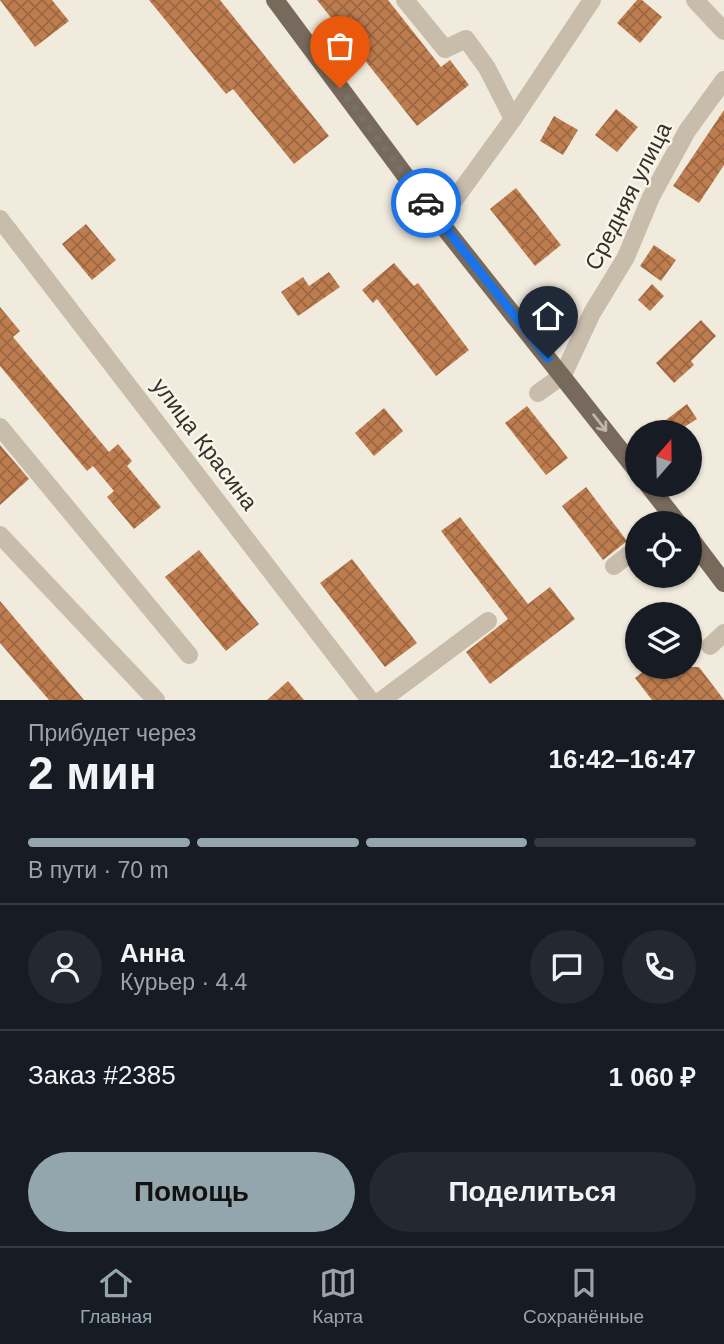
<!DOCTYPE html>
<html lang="ru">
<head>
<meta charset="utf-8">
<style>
  :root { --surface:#171b24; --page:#242831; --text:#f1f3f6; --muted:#9ea1a6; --line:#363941; --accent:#93a6ae }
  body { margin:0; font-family:Helvetica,sans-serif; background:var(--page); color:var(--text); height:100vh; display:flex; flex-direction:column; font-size:26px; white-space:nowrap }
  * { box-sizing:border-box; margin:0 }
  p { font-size:23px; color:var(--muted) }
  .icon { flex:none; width:38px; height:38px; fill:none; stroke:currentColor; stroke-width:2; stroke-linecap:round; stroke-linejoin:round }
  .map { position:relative; height:700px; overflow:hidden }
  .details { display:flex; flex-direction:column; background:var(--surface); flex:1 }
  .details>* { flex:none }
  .needle { width:46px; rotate:20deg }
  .buttons { position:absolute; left:625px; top:420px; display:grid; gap:14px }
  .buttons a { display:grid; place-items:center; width:77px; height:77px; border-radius:50%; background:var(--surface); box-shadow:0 2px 5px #0004; font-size:35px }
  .pin { position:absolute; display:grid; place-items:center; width:60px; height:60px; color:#fff; margin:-72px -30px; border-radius:50% 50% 50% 0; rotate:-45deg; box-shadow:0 0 7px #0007 }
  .pin .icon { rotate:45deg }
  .courier { position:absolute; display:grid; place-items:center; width:70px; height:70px; margin:-35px; border:5px solid #1a73e8; border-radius:50%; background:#fff; color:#222; box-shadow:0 2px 9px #0007 }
  .headline em { font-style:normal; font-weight:600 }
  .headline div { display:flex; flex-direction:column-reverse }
  .headline { display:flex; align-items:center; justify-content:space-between; height:119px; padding:0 28px }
  h1 { font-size:46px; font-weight:600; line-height:52px }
  .bar { display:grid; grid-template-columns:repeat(4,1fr); gap:10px 7px; align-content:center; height:84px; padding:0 28px }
  .bar i { height:9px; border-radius:5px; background:var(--line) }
  .bar .selected { background:var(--accent) }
  .bar p { grid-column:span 4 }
  .line { display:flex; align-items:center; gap:18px; padding:0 28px; border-top:2px solid var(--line) }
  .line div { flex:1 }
  .round { display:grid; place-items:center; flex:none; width:74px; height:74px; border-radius:37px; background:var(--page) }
  .action { display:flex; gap:14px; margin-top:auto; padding:14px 28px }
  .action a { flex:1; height:80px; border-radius:42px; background:var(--accent); color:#111; font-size:28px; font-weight:600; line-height:80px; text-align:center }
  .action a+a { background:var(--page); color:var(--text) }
  .dock { display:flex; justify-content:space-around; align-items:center; height:98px; border-top:2px solid var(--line); background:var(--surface); font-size:19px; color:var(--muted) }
  .dock a { display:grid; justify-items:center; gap:4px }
  .dock .selected { color:var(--accent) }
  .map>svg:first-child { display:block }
  .building { fill:url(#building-cross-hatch) }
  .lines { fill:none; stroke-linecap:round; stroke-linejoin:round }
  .minor { stroke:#c8bdab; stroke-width:18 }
  .major { stroke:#776a5c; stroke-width:18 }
  .oneway { stroke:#beb6aa }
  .done { stroke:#777168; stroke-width:7; stroke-dasharray:0 12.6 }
  .route { stroke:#1a73e8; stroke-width:9 }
  .labels { text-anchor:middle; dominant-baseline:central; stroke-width:5; stroke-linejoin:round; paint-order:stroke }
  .street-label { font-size:23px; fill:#363029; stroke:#f9f5ea }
</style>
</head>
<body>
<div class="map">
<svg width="724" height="700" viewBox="0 0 724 700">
  <defs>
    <pattern id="building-cross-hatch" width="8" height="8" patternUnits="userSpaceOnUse" patternTransform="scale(1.75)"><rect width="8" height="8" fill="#be7d4f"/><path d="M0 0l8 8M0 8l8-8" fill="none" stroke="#9b6742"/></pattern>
  </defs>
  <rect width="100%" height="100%" fill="#f1ebde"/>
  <g class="building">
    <path d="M0,0H52L69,21L35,47Z"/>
    <path d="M149,0H220L329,136L294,164L233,89L226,94Z"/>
    <path d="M317,0H388L441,67L450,60L469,85L417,126Z"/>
    <path d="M637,0H642L662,17L640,43L617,23Z"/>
    <path d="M616,109L638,127L617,152L595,135Z"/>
    <path d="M724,110V165L699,203L673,186Z"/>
    <path d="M554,116L578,130L563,155L540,141Z"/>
    <path d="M516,188L561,245L535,266L490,209Z"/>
    <path d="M86,224L116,260L92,280L62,244Z"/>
    <path d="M654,245L676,260L661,281L640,266Z"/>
    <path d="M394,263L414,286L418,283L469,350L436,376L377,299L373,303L362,290Z"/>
    <path d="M329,272L340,287L298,316L281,292L303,277L309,286Z"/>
    <path d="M652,284L664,296L650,311L638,300Z"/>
    <path d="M0,307L20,331L13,337L109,452L118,444L132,461L127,466L161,507L134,529L107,497L114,491L93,466L87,471L0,366Z"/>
    <path d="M701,320L716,336L691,361L694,365L674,383L656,363Z"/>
    <path d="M687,404L697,419L676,432H650Z"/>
    <path d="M527,406L568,458L546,475L505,423Z"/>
    <path d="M384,408L403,431L374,456L355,433Z"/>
    <path d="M0,445L29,479L0,505Z"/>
    <path d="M586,487L627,541L603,560L562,506Z"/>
    <path d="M460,517L528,604L550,587L575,619L490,684L466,652L508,619L441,531Z"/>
    <path d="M199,550L259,624L226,651L165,577Z"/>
    <path d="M352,559L417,643L385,667L320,583Z"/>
    <path d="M0,601L84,700H49L0,643Z"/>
    <path d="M649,667H699L724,700H652L635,678Z"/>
    <path d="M288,681L304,700H267Z"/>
  </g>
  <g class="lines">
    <g class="minor">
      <path d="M405,0L445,49L466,39L487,68L513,119"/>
      <path d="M695,0L724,31"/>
      <path d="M0,219L370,700"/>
      <path d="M439,221L513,119L592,0"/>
      <path d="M538,393L563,375L592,313L626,257L651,197L687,131L724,80"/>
      <path d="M0,427L189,655"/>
      <path d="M0,535L156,700"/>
      <path d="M614,566L637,548"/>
      <path d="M710,646L724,633"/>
      <path d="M382,700L488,621"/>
    </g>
    <g class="major">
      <path d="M275,0L439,221L637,471"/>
      <path d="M648,485L678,523"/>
      <path d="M690,538L724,583"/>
    </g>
  </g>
  <defs><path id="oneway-shaft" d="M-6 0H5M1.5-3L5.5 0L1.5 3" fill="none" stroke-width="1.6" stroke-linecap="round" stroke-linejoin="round" transform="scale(1.75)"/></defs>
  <use class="oneway" href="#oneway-shaft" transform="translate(600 423) rotate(52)"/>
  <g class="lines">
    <path class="done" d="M340,88L426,203"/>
    <path class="route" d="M426,203L548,358"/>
  </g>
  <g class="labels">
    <g class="street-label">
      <text transform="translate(628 196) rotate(-63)">Средняя улица</text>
      <text transform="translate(205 444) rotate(53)">улица Красина</text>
    </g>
  </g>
</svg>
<div class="buttons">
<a><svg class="needle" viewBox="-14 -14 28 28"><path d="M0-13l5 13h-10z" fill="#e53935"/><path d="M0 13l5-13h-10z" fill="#9ea1a6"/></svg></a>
<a><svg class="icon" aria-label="locate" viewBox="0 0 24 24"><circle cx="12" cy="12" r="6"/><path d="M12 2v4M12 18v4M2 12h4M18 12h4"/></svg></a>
<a><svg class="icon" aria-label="layers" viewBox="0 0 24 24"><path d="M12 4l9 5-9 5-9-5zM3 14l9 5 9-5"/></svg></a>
</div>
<div class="pin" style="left:340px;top:88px;background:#ea580c"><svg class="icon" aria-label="bag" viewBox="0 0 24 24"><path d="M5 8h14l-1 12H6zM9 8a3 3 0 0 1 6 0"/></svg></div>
<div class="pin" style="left:548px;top:358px;background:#1f2937"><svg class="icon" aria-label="home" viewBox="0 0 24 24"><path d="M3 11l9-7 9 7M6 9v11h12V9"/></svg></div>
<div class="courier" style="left:426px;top:203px"><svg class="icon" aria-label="car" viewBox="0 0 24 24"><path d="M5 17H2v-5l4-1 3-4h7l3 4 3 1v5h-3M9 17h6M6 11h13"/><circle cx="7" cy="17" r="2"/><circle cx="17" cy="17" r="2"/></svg></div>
</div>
<section class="details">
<div class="headline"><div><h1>2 мин</h1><p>Прибудет через</p></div><em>16:42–16:47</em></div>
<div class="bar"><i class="selected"></i><i class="selected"></i><i class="selected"></i><i></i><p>В пути · 70 m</p></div>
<div class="line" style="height:126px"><a class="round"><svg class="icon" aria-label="person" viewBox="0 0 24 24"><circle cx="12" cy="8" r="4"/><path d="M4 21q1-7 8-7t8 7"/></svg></a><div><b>Анна</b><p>Курьер · 4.4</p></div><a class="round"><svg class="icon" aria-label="chat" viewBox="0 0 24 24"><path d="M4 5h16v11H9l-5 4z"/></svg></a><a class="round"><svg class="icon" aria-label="phone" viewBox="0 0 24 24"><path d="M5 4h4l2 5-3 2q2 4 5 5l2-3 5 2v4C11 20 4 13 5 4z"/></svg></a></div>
<div class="line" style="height:91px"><div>Заказ #2385</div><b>1 060 ₽</b></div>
<div class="action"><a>Помощь</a><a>Поделиться</a></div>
</section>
<nav class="dock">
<a class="selected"><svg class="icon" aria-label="home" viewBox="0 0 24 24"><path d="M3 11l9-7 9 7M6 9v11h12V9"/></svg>Главная</a>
<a><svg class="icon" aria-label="map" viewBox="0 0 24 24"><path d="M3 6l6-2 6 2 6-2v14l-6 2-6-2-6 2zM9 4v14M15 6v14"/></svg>Карта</a>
<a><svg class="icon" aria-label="saved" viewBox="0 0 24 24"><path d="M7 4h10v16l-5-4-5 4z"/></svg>Сохранённые</a>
</nav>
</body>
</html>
